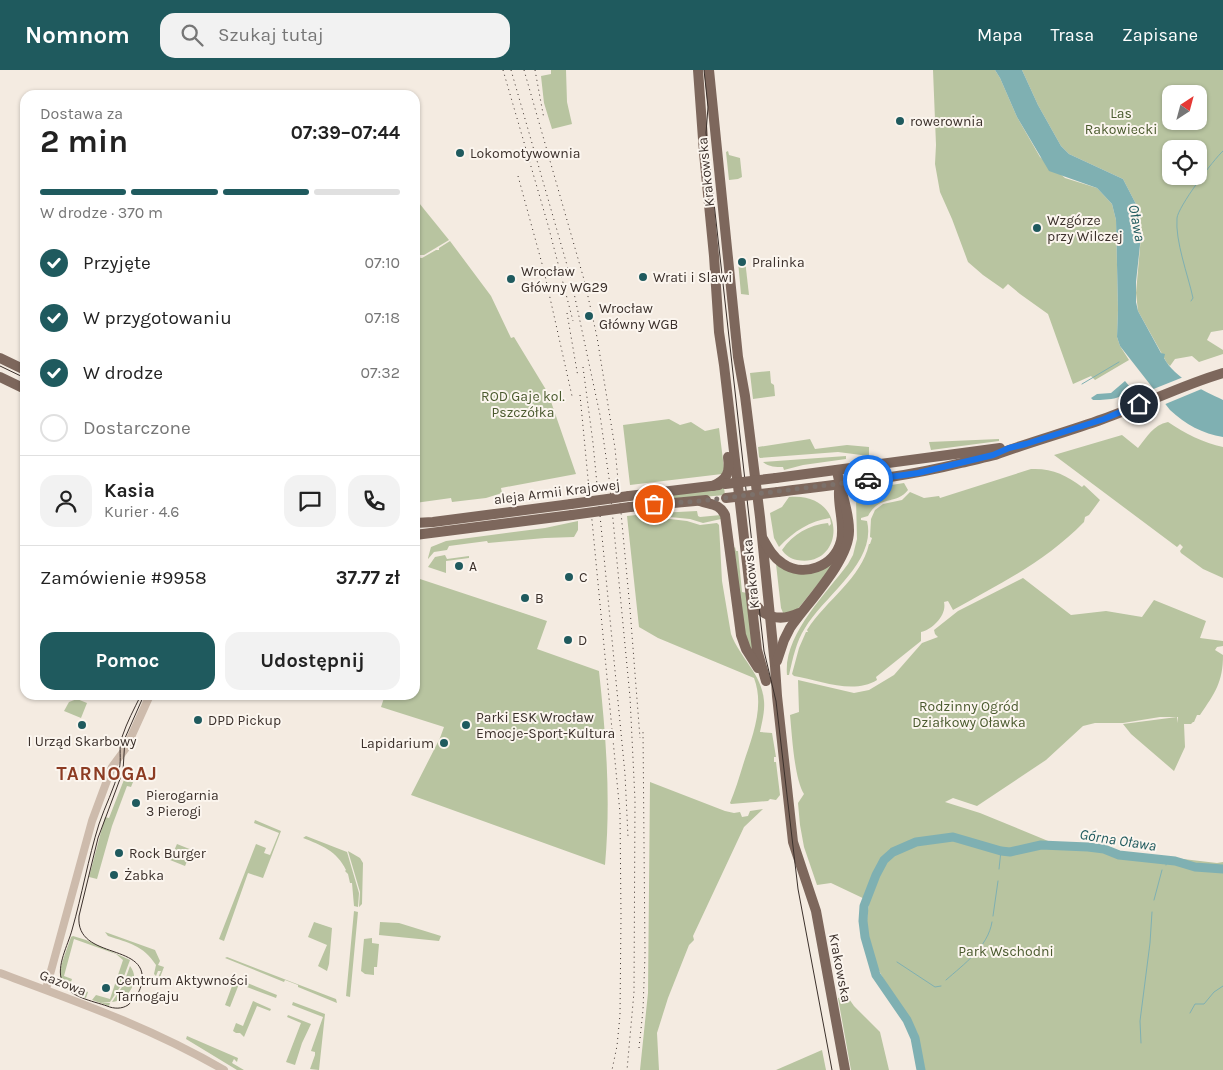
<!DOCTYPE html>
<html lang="pl">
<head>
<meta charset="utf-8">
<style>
  :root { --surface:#fff; --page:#f2f2f2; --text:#222; --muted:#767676; --line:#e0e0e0; --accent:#1f5a5e }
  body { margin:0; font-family:Karla,sans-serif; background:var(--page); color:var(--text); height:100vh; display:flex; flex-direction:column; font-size:19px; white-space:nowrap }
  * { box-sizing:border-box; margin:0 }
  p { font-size:16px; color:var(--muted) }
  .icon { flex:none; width:28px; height:28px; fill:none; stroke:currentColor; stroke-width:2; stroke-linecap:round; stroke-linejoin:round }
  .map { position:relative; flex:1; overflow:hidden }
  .panel { position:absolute; left:20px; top:20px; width:400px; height:610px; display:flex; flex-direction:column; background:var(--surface); border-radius:15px; box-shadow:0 1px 4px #0004 }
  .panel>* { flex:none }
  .needle { width:32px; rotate:36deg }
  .fabs { position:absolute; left:1162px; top:15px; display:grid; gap:10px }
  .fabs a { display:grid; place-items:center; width:45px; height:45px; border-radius:10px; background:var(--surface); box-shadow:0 1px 4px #0004; font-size:25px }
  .pin { position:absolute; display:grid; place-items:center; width:42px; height:42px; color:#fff; margin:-21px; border:2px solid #fff; border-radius:50%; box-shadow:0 1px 5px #0007 }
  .courier { position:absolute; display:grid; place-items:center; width:50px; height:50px; margin:-25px; border:4px solid #1a73e8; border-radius:50%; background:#fff; color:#222; box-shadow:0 1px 6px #0007 }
  .headline em { font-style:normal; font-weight:700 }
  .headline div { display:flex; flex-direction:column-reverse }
  .headline { display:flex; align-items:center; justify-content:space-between; height:85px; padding:0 20px }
  h1 { font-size:32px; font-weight:700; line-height:38px }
  .bar { display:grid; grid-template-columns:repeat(4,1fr); gap:8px 5px; align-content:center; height:60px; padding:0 20px }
  .bar i { height:6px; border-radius:4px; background:var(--line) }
  .bar .selected { background:var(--accent) }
  .bar p { grid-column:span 4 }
  .line { display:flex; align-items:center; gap:12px; padding:0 20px; border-top:1px solid var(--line) }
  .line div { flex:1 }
  .round { display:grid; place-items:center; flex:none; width:52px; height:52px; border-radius:15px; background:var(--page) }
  ol { padding:0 20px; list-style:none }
  li { display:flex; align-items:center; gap:15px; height:55px }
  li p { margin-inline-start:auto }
  li .icon { padding:5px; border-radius:50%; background:var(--accent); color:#fff; stroke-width:4 }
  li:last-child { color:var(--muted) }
  li i { width:28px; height:28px; border:2px solid var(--line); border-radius:50% }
  .action { display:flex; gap:10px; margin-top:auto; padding:10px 20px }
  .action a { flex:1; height:58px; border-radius:15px; background:var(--accent); color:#fff; font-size:20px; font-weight:700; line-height:58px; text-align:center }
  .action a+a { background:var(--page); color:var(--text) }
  header { display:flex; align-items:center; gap:30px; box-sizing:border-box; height:70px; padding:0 25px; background:var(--accent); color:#fff }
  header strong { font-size:24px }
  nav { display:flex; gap:28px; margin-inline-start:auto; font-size:18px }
  .search { width:350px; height:45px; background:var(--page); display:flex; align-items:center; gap:12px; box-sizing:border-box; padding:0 18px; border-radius:15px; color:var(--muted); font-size:19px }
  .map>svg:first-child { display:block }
  .green { fill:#b8c4a0; fill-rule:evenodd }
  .water { fill:#7fb0b2 }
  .pier { fill:#f4ebe1 }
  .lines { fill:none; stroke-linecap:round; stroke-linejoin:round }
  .stream { stroke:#7fb0b2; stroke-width:1 }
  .river { stroke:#7fb0b2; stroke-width:9 }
  .minor { stroke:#cdbbac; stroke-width:8 }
  .major { stroke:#7d675c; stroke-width:10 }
  .tram { stroke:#3b302b; stroke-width:1 }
  .rail { stroke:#3b302b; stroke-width:1; stroke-dasharray:1 4; stroke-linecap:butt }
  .major-bridge { stroke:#7d675c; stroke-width:10 }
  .done { stroke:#7c716b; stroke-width:5; stroke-dasharray:0 9 }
  .route { stroke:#1a73e8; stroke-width:6 }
  .poi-dot { fill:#1f5a5e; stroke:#fbf5ee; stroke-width:2 }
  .labels { text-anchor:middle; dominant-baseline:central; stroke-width:4; stroke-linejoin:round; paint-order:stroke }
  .park-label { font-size:14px; fill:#4a5a2e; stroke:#fbf5ee }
  .poi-label { font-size:14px; fill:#3b302b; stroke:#fbf5ee; text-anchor:start }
  .street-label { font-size:14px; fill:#3b302b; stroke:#fbf5ee }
  .water-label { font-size:15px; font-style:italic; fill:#1f5a5e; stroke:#fbf5ee }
  .district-label { font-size:19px; font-weight:bold; letter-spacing:1px; fill:#8c3b22; stroke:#fbf5ee }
</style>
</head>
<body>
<header>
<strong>Nomnom</strong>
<div class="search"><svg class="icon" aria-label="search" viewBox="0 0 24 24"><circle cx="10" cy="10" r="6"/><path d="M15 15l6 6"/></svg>Szukaj tutaj</div>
<nav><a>Mapa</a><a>Trasa</a><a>Zapisane</a></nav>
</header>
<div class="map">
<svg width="1223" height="1000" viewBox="0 0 1223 1000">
  <rect width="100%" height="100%" fill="#f4ebe1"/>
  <g class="green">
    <path d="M551,0H566L567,32L572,54L552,59L544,33L541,6L551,4Z"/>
    <path d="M933,0H995L1000,8L1017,47L1040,87L1065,108L1097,118L1112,134L1116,150L1118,240L1117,267L1120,276L1129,290L1095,310L1091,306L1073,314L1048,244L1020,224L1008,214L1003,219L983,205L968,192L952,149L940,122L935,94L936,75Z"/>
    <path d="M1022,0H1223V260L1211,262L1207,270L1223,280V284L1199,292L1192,286L1175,289L1170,296L1167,293L1138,241L1136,223L1141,166L1138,138L1123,109L1069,84L1061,76L1038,35ZM1171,24H1199V51H1171ZM1171,79H1199V106H1171Z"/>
    <path d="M728,81L729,85L740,88L742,107L738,109L729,110L726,82Z"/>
    <path d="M415,128L449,170L424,185H420L415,176Z"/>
    <path d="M450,171L491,226L511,268L514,267L548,323L576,404L501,418L502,423L486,428L452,432L451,428L415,433V187L422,188L436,180H439V178Z"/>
    <path d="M745,190L749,225L741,224L738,191Z"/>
    <path d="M770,301L771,313L774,315L775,326L753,329L750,303Z"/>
    <path d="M669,349L680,355L691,352L705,361L719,358L724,398L722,404L630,415L623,355Z"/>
    <path d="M1168,352C1184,363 1204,373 1223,377V508L1203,499L1181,483L1180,481L1183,477L1180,474L1177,477L1054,385L1122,365L1138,378C1147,367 1153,355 1168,352Z"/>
    <path d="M810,369L815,379L847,375L869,377V386L838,382L760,388L759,387L758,377Z"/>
    <path d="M999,369V371L931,380L929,372Z"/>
    <path d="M846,386V389L803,395L784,400L783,397C776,397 769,397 763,392Z"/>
    <path d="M1031,399C1052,398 1066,405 1082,417L1084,415L1100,430L1089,445L1085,447L1084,452C1045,492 1001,513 953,540L948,531L944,532C947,545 933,559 921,562V571L876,607L877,610C853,625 819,610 794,606L792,604L799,578L806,562H808L807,560C827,529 861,509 869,474H870L872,468L870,467L871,449L875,440L883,434L902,430L910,422L924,428L939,426L940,428Z"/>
    <path d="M904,413L908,420C895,436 880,424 868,446L861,448V450L867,451C877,492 824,526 805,558C796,572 793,588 789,605H787C783,565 826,524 848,494L853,485L857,469L856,429L861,424L872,422L875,432L883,426L885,416Z"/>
    <path d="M724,418L725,425L634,433V429Z"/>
    <path d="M789,427C849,421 845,499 797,490C791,489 785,485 782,480C793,464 809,455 828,453L829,456L831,454L830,448C810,451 794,461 779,477L774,468L770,443L782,437Z"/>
    <path d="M697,441L698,446L700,447L721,445V449L703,453L690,449L639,444Z"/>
    <path d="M636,445L687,451L700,455L717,453L719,455L722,511L731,564C740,588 762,604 764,631C765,641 762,652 760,662L772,663L776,687H774V692H776L780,725L776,730L770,729L768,731L731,734L730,733C735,721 739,708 743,695C752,667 765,637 754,608L658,568L639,557L627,446Z"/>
    <path d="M578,451V460L574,467L545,468L488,473L487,471L449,476L447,480L434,482L428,489V488L431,477L446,471L545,458Z"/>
    <path d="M735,477L736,481H738L742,522L747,523L755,588L745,569L734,478Z"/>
    <path d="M445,485L447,489L469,486V488L446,491V503L428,497L435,487Z"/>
    <path d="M838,489L797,540L784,545L781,538L776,494L791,501Z"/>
    <path d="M1023,508L1071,545L1106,541L1142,547L1154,530L1206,551L1200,568L1223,571V576L1217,577L1215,580L1223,585C1223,612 1215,623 1200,645H1197L1194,652H1193L1191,654H1184L1185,677L1174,701L1131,664L1123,654L1177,647L1178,653V647H1160L1123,653H1095L1083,656L1046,690L977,736L953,728L945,732L980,743L1053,773H1089L1124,782L1217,793L1223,792V1000H925L917,962L895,930L877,897L866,859L869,831L831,813L817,815L804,777L800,755L798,733L804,724C794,708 792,664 790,645L799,642L798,610L854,623L869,620L894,605L922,573L938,567L935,564L934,560L958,541Z"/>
    <path d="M420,509L547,551L537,579L599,601C606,667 611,728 605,795L411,725L440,668L444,657L381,637L385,625H415V534L420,518L418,514Z"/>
    <path d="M77,629L87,633L81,648L64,641L69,632Z"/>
    <path d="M130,701L133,702L135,707L131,717L127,716L112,756L97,809L89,807L105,747L109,748L127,702Z"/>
    <path d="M650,712L725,741L734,743L740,742L742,747L748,746L750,741L763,739L744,757L693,866L694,870L689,875L668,928L657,963L659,1000H640L648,923Z"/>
    <path d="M255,750L281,761L263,808L248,803L224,871L219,869L256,774L266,778L264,783L270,785L279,763L254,753Z"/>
    <path d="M306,766L347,782L359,823L358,837L354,836L352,813H350L348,804L345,801L346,800C337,781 321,775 303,768Z"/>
    <path d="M177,774L192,780L185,796L170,790Z"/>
    <path d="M348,781L360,788L363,793L362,834L359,837L360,822Z"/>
    <path d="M354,841L358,842L350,927L346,926Z"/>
    <path d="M314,852L332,858L329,894L327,901L318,896L327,875L308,867Z"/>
    <path d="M380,852L399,853L441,866L439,871L379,865Z"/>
    <path d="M105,862L155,880L160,891L158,895L164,897L159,910H157L161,901H158L156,906L154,904L156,895C143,875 129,873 108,866Z"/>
    <path d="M73,866L86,870L130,890L120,917L110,932L100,933H110L109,936L92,930L96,925L110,929L123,890L116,884L74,869L64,906L72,909L70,915L88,922L86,928C48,914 61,898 71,867Z"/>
    <path d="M372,868V873L379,874L377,897H374V905L365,904L361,901L364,869Z"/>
    <path d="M227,887L336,929L337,933L298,917V915L285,910L284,912L225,888Z"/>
    <path d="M130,896C141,910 129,930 112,932L122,917L125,916L127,911L126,907Z"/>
    <path d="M235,908L277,925L276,928L239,914L230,937L225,935Z"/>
    <path d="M847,926L854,936L880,962L889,1000H851L838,928Z"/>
    <path d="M253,931L271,939L270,941L257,936L244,967L240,963H236L233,961L236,953L243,956Z"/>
    <path d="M293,932L325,944L319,1000L310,999L315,985V982L311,981L323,947L292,935Z"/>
    <path d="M288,945L311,954L302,973L295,995L286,992L301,953L287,947Z"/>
    <path d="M187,966L238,988L237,992L234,989L232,993L244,1000H237L186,969Z"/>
    <path d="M822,980L826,1000H776Z"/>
  </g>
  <g class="water">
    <path d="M995,0H1022L1038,35L1061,76L1069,84L1123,109L1138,138L1141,166L1136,212V232L1138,241L1161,283L1165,284L1164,288C1175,309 1203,320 1223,330V367C1203,364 1185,354 1170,340L1120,276L1117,267L1118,240L1116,150L1112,134L1097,118L1049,101L1017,47L1000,8Z"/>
    <path d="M1125,311L1130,317C1126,330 1104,330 1093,330L1091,328L1097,324L1111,323Z"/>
  </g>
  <path class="pier" d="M1186,306L1204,318L1163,335L1151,320Z"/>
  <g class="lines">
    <g class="stream">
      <path d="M1191,231L1193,228C1188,205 1175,171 1177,148C1178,137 1213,90 1223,81"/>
      <path d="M1082,314L1119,292"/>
      <path d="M1166,795L1167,790"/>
      <path d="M999,799L1001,781"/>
      <path d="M1154,830L1162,800"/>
      <path d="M993,846L998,811"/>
      <path d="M897,892L935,917L941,916"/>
      <path d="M946,910C964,894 988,877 992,852"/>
      <path d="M1190,943L1195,934H1204L1214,922L1223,916"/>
      <path d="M1141,973L1140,951L1150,873L1152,842"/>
    </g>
    <path class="river" d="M921,1000L915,968L907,950L876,905L865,867L863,851L864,836L876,805L884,790L893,782L916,772L953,767L1001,781L1010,782L1041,775L1088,777L1104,779L1119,785L1175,791L1195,797L1223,799"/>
    <g class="minor">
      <path d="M0,903C78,932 152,958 224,1000"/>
      <path d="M46,919L92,751L112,697L126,678L150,625"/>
    </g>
    <g class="major">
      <path d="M698,0L704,83L714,186L719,262L724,295L757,580L766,611"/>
      <path d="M709,0L738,287L745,326L760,447L775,596L777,626L793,772L816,841L845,1000"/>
      <path d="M0,288L25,300"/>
      <path d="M0,307L25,319"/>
      <path d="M776,408L1000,378"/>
      <path d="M713,416C728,409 730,402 728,387"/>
      <path d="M778,422C840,414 901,408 961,393C972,390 984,388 995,385C1030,372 1067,362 1103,349C1143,335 1182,315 1223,303"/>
      <path d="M629,426L719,415"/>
      <path d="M700,431C711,435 719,433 725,445L741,565L746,579L758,598"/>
      <path d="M630,437L706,430"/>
      <path d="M415,453L433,452L571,434"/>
      <path d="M415,465L572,445"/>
      <path d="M763,469C768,478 773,487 782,493C803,508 834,497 841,471C845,455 838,438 839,421"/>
      <path d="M752,529C762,548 780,552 799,543"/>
      <path d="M777,591L784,570L790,558C807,533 850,490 849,460C849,439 840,421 837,400"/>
    </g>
    <g class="tram">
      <path d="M704,0L708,37L706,63L709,88L764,581L776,631L798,819L832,1000"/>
      <path d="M0,296L25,308"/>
      <path d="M141,625C134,639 127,652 122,667C118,678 122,689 119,700C114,719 105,736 99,754C88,789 82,825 72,860C68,875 56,896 62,911C68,927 93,931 107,936C114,939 122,939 128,935C134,930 139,923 141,916C153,871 75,892 79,846L98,768L123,701L125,668L144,625"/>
    </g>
    <g class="rail">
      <path d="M503,0L548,155L573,251"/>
      <path d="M511,0L571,209L600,345L609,408L630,627L635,730L634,922L627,1000"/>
      <path d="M524,0L585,213L597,267L615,378L630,539L640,668"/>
      <path d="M535,0L544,49"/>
      <path d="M518,106L544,201L572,326"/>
      <path d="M567,243L578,307"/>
      <path d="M583,297L593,373L625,704L628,767"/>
      <path d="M580,325L620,743L621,846L620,945L617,976L612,1000"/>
      <path d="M639,978L643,940L645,885L643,661"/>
    </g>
    <g class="major-bridge">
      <path d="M725,414L776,408"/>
      <path d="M726,428L778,422"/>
      <path d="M571,434L629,426"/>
      <path d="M572,445L630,437"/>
    </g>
  </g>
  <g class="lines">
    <path class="done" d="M654,434L700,431L868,410"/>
    <path class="route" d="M868,410L918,403L993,385L1009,378L1026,374L1104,349L1139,334"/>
  </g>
  <g class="poi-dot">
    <circle cx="900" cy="51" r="5"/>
    <circle cx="460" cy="83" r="5"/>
    <circle cx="1037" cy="158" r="5"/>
    <circle cx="742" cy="192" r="5"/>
    <circle cx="643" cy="207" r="5"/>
    <circle cx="511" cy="209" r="5"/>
    <circle cx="589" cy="246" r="5"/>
    <circle cx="459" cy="496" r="5"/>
    <circle cx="569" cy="507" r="5"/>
    <circle cx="525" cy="528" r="5"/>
    <circle cx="568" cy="570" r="5"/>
    <circle cx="198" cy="650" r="5"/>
    <circle cx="82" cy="655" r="5"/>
    <circle cx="466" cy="655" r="5"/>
    <circle cx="444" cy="673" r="5"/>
    <circle cx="136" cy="733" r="5"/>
    <circle cx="119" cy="783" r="5"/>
    <circle cx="114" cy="805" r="5"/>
    <circle cx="106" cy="918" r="5"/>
  </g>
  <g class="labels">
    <g class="park-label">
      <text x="1121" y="43">Las<tspan x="1121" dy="16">Rakowiecki</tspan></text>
      <text x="523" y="326">ROD Gaje kol.<tspan x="523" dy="16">Pszczółka</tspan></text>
      <text x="969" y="636">Rodzinny Ogród<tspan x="969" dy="16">Działkowy Oławka</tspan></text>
      <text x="1006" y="881">Park Wschodni</text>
    </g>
    <g class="poi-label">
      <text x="910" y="51">rowerownia</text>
      <text x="470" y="83">Lokomotywownia</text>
      <text x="1047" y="150">Wzgórze<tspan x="1047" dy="16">przy Wilczej</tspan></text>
      <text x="752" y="192">Pralinka</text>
      <text x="521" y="201">Wrocław<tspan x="521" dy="16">Główny WG29</tspan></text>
      <text x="653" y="207">Wrati i Slawi</text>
      <text x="599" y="238">Wrocław<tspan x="599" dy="16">Główny WGB</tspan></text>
      <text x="469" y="496">A</text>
      <text x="579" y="507">C</text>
      <text x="535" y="528">B</text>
      <text x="578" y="570">D</text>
      <text x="476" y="647">Parki ESK Wrocław<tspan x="476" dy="16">Emocje-Sport-Kultura</tspan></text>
      <text x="208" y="650">DPD Pickup</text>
      <text x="82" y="671" text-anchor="middle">I Urząd Skarbowy</text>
      <text x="434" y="673" text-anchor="end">Lapidarium</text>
      <text x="146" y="725">Pierogarnia<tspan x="146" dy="16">3 Pierogi</tspan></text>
      <text x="129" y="783">Rock Burger</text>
      <text x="124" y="805">Żabka</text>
      <text x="116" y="910">Centrum Aktywności<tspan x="116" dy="16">Tarnogaju</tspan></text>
    </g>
    <g class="street-label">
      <text transform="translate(706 102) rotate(-96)">Krakowska</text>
      <text transform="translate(557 422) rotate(-7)">aleja Armii Krajowej</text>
      <text transform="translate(751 504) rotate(-96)">Krakowska</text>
      <text transform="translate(840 898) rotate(79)">Krakowska</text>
      <text transform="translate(63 913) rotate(21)">Gazowa</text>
    </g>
    <g class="water-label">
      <text transform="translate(1137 153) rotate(79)">Oława</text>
      <text transform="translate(1118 770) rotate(9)">Górna Oława</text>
    </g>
    <g class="district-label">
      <text x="107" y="704">TARNOGAJ</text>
    </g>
  </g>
</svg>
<div class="fabs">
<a><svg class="needle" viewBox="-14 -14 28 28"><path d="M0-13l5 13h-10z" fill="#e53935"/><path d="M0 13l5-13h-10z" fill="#767676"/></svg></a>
<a><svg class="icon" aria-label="locate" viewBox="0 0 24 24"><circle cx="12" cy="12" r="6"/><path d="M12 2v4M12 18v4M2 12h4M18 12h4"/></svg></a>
</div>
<div class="pin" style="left:654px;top:434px;background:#ea580c"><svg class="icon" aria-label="bag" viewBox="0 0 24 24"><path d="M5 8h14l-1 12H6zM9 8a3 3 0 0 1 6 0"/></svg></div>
<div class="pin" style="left:1139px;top:334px;background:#1f2937"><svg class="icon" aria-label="home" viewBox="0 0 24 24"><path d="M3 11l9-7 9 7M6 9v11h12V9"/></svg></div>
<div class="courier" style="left:868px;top:410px"><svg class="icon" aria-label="car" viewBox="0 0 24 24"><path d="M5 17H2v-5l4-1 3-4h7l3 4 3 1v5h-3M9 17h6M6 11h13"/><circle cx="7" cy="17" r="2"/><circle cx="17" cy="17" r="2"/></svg></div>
<section class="panel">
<div class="headline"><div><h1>2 min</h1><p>Dostawa za</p></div><em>07:39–07:44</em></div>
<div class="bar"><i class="selected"></i><i class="selected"></i><i class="selected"></i><i></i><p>W drodze · 370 m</p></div>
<ol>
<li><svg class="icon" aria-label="check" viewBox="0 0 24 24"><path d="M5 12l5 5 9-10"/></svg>Przyjęte<p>07:10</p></li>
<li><svg class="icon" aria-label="check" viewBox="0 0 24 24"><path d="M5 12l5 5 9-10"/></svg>W przygotowaniu<p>07:18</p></li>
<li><svg class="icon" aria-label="check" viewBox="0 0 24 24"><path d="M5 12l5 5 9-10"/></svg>W drodze<p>07:32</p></li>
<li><i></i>Dostarczone</li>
</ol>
<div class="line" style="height:90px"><a class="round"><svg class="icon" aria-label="person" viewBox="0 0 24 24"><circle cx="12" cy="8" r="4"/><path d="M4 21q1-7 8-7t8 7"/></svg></a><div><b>Kasia</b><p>Kurier · 4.6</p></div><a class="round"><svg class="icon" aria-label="chat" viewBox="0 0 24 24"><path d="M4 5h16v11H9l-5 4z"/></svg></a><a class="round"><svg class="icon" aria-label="phone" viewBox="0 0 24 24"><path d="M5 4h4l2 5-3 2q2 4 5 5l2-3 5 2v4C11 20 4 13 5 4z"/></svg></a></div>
<div class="line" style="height:65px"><div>Zamówienie #9958</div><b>37.77 zł</b></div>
<div class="action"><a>Pomoc</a><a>Udostępnij</a></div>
</section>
</div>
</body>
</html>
